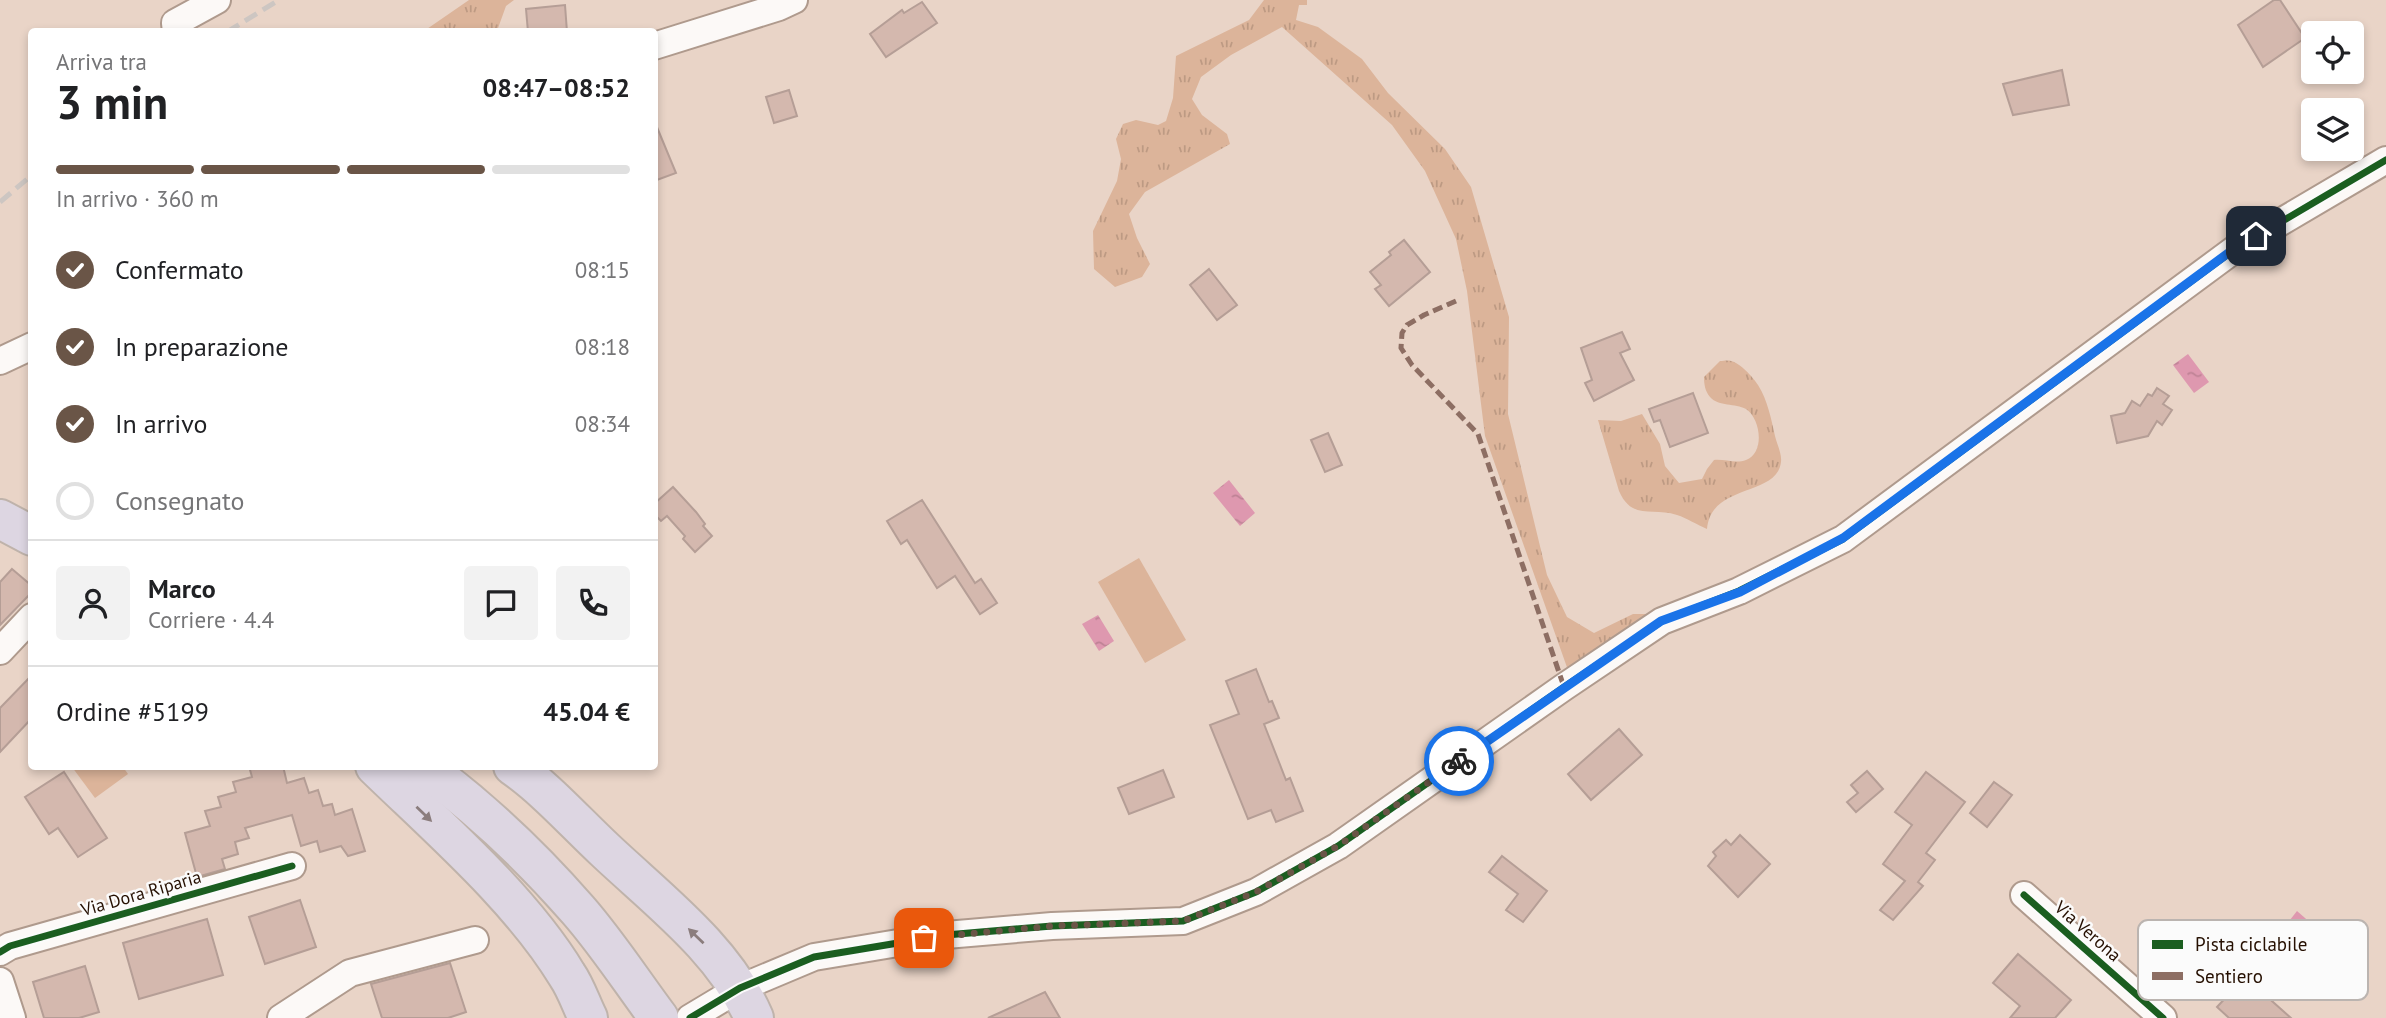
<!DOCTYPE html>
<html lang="it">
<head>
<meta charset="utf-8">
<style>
  :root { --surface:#fff; --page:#f2f2f2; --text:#202124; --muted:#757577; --line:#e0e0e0; --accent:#6a5547 }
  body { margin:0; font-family:"PT Sans",sans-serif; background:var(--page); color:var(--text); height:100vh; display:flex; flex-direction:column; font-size:26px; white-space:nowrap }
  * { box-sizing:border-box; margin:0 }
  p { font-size:23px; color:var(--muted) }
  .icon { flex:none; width:38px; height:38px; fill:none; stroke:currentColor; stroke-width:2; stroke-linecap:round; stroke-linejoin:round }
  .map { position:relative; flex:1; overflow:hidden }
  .drawer { position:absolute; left:28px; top:28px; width:630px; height:742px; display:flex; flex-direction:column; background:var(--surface); border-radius:7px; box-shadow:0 4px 10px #0003 }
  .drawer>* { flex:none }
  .tools { position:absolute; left:2301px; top:21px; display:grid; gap:14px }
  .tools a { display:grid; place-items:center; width:63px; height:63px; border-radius:7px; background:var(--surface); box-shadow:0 4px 10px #0003; font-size:35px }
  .pin { position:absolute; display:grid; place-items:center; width:60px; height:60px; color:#fff; margin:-30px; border-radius:14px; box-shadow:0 4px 10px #0006 }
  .courier { position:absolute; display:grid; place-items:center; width:70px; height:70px; margin:-35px; border:5px solid #1a73e8; border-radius:50%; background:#fff; color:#222; box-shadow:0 2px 9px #0007 }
  .headline em { font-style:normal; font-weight:700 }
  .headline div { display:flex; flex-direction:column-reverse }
  .headline { display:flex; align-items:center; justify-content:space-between; height:119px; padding:0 28px }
  h1 { font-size:46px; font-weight:700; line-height:52px }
  .bar { display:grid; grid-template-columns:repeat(4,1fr); gap:10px 7px; align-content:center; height:84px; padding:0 28px }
  .bar i { height:9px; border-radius:5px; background:var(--line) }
  .bar .current { background:var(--accent) }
  .bar p { grid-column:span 4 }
  .line { display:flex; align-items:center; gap:18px; padding:0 28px; border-top:2px solid var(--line) }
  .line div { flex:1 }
  .round { display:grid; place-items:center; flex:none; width:74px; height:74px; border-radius:7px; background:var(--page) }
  ol { padding:0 28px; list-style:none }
  li { display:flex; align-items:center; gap:21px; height:77px }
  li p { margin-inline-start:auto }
  li .icon { padding:7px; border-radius:50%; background:var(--accent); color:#fff; stroke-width:4 }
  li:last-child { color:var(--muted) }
  li i { width:38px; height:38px; border:4px solid var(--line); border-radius:50% }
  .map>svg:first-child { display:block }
  .grass { fill:url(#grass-tufts) }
  .pitch { fill:#dcb49a }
  .water { fill:url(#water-ripples) }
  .building { fill:#d4b8ae; stroke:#b59e96; stroke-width:2 }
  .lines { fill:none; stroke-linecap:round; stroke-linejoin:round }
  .minor-casing { stroke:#af9a8d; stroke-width:30 }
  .highway-casing { stroke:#bfb3ab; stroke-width:42 }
  .minor { stroke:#fcf9f7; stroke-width:26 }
  .highway { stroke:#ddd6e2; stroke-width:38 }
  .rail { stroke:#cdc6c2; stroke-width:5; stroke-dasharray:14 7; stroke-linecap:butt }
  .quiet { stroke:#8d6e63; stroke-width:5; stroke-dasharray:10 5; stroke-linecap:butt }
  .cycleway-casing { stroke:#fbfbfb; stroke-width:11 }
  .cycleway { stroke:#1b5e20; stroke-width:7 }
  .oneway { fill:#8b7d7d }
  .done { stroke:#6a5547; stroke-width:7; stroke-dasharray:0 12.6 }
  .route { stroke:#1a73e8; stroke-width:9 }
  .labels { text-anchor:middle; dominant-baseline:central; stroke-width:5; stroke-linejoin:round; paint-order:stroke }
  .street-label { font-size:18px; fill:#261002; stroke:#fbfbfb }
  .key { fill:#fbfbfb; stroke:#bbb4b0; stroke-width:2 }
  .key-label { font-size:19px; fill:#261002 }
</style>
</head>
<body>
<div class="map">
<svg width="2386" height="1018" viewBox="0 0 2386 1018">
  <defs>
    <pattern id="grass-tufts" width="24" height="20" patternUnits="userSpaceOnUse" patternTransform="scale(1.75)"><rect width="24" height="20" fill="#dcb49a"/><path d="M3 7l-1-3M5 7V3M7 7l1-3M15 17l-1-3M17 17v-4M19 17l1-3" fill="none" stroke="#bd9a83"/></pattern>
    <pattern id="water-ripples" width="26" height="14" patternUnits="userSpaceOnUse" patternTransform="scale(1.75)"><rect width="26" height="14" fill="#de98af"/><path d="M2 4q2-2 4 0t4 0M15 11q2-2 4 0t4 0" fill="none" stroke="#be8295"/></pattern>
  </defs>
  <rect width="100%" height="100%" fill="#e9d4c7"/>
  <g class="grass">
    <path d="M469,0H514L506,6L497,31H424Z"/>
    <path d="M1264,0H1307V5H1299L1296,20L1318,27L1362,59L1388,93L1445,149L1471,187L1509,317L1508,414L1547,575L1567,617L1594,633L1633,614H1659L1569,673L1485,436L1467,291L1456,239L1425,171L1392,125L1282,27L1231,55L1201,77L1192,99L1202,115L1227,134L1230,144L1145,192L1129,214L1137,238L1150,264L1142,277L1115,287L1094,269L1093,231L1117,181L1121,159L1116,139L1123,124L1136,120L1158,125L1166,121L1173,98L1176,56L1249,20Z"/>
    <path d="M1720,361C1724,361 1727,360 1731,361C1740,363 1753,377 1758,385C1768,401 1771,419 1775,436C1777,445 1782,453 1781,462C1777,497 1711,483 1707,529C1697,525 1687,518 1677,515C1653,507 1632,521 1619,491L1598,420L1621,421L1642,414L1660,444L1665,466L1679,483L1702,479L1707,469L1714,460C1725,459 1736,464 1746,460C1765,453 1761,419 1746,409C1735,403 1719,407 1710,397C1705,391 1704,384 1704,377Z"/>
  </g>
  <g class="pitch">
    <path d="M1139,558L1186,640L1145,663L1098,582Z"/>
    <path d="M72,767H123L128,774L95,798Z"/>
  </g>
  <g class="water">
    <path d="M2188,354L2209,382L2194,393L2173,365Z"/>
    <path d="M1229,480L1255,513L1240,526L1213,493Z"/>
    <path d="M1098,615L1114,641L1099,651L1082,624Z"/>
    <path d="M2297,911L2329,939L2317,952L2286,925Z"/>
  </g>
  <g class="building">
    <path d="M2274,0H2280L2305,38L2263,67L2238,25Z"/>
    <path d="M922,2L937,23L886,57L870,34L902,10L904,13Z"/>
    <path d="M565,5L567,32H528L526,9Z"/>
    <path d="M2062,70L2069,105L2013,115L2003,84Z"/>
    <path d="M789,90L797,116L774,123L766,97Z"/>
    <path d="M654,120L676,173L654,181Z"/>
    <path d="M1404,240L1430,272L1389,306L1375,289L1381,285L1370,272L1391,255L1389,252Z"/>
    <path d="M1209,269L1237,305L1217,320L1190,285Z"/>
    <path d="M1622,332L1630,349L1620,353L1634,380L1594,401L1585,383L1592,380L1581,348Z"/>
    <path d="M2157,388L2169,396L2163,404L2172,410L2162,425L2157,421L2148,436L2117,443L2111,416L2125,413L2132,401L2140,406L2148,394L2152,396Z"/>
    <path d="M1693,393L1708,433L1670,447L1660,420L1654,422L1649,409Z"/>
    <path d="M1328,433L1342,465L1325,472L1311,440Z"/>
    <path d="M673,487L696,512L705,524L703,526L712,536L695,552L683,539L685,536L667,516L661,521L654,514V504Z"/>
    <path d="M922,500L975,583L981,579L997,603L980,614L955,576L937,588L907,540L901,544L887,521Z"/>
    <path d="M12,569L32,586V592L0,625V582Z"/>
    <path d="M1256,669L1269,702L1272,701L1279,718L1264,724L1286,780L1290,778L1303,811L1276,822L1271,810L1248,819L1210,725L1239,714L1226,681Z"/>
    <path d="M32,675V718L0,752V708Z"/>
    <path d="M1619,729L1642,755L1591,800L1568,774Z"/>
    <path d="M249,766H283L287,783L304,778L309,793L318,790L323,806L332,804L335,815L352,809L365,851L348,856L341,846L320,852L317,841L301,846L292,815L245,828L249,838L235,842L238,854L222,859L225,869L197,877L185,833L210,826L205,811L221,807L218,797L236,792L233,782L252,777Z"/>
    <path d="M1163,770L1174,797L1129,814L1118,788Z"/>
    <path d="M1867,771L1883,789L1856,812L1847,802L1858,793L1851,785Z"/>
    <path d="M64,772L107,838L78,857L58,828L49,834L25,797Z"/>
    <path d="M1926,772L1965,802L1926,853L1935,860L1918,882L1923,886L1893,920L1880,910L1905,881L1883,864L1912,825L1895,812Z"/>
    <path d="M1994,782L2012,795L1987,827L1970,813Z"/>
    <path d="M1740,835L1770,864L1738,897L1708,866L1716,856L1713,852L1726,840L1731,845Z"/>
    <path d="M1502,856L1547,891L1523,922L1506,910L1518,894L1489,872Z"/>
    <path d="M300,900L316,947L265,964L249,917Z"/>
    <path d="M207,919L223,975L139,999L123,943Z"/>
    <path d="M2018,954L2071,1000L2055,1018H2010L2020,1006L1993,983Z"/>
    <path d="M450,963L466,1012L448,1018H382L371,984Z"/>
    <path d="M85,966L99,1012L79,1018H44L33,982Z"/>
    <path d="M2245,977L2291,1018H2229L2217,1007Z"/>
    <path d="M1045,992L1060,1018H988Z"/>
  </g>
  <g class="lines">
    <g class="minor-casing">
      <g id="minor">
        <path d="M176,32L175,23L217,0"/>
        <path d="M654,46L779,7L794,0"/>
        <path d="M0,361L32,346"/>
        <path d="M0,651L32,617"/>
        <path d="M2024,895L2163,1018"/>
        <path d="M0,952L10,946L292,866"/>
        <path d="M0,981L12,1018"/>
        <path d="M281,1018L350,973L475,940"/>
        <path d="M690,1018L740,988L814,957L946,935L1052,926L1183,921L1256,892L1338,846L1564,687L1662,621L1739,591L1843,539L2235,249L2386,160"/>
      </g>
    </g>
    <g class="highway-casing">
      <g id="highway">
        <path d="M0,519L32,536"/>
        <path d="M375,766C439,828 521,899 567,975C576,988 581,1004 588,1018"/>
        <path d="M423,766C480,808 531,856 578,910C607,943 632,982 659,1018"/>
        <path d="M513,766C546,789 575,822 605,850C658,900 725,950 754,1018"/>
      </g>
    </g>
    <use href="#minor" class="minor"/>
    <use href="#highway" class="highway"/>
    <g class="rail">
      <path d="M227,32L279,0"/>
      <path d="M0,202L32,175"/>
    </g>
    <path class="quiet" d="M1456,301L1424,315L1407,325L1402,333L1401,348L1412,365L1478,434L1564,687"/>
    <g class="cycleway-casing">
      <g id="cycleway">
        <path d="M2024,895L2163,1018"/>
        <path d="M0,952L10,946L292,866"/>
        <path d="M690,1018L740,988L814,957L946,935L1052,926L1183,921L1256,892L1338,846L1564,687L1662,621L1739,591L1843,539L2235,249L2386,160"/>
      </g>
    </g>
    <use href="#cycleway" class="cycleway"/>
  </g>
  <defs><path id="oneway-solid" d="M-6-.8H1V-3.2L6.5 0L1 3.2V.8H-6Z" transform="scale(1.75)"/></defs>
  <g class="oneway">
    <use href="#oneway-solid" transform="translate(424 814) rotate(44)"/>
    <use href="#oneway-solid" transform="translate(696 936) rotate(-136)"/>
  </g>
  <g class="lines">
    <path class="done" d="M924,938L1052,926L1183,921L1256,892L1338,846L1459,761"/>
    <path class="route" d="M1459,761L1661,621L1740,592L1843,538L2235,248L2256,236"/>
  </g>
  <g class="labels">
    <g class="street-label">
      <text transform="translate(141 893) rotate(-16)">Via Dora Riparia</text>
      <text transform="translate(2088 931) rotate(41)">Via Verona</text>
    </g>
  </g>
  <rect x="2138" y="920" width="230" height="80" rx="10" class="key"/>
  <rect x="2152" y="940" width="31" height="9" fill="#1b5e20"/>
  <rect x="2152" y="972" width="31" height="8" fill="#8d6e63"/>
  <g class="key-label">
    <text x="2195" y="951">Pista ciclabile</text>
    <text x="2195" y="983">Sentiero</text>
  </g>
</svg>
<div class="tools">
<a><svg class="icon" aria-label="locate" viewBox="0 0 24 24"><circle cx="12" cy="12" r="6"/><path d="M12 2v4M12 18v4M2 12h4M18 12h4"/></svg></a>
<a><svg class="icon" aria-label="layers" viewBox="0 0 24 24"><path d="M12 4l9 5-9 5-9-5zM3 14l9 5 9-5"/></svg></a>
</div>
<div class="pin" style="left:924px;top:938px;background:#ea580c"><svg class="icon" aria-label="bag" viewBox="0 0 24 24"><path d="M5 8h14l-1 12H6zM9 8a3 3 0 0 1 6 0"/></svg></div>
<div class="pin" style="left:2256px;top:236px;background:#1f2937"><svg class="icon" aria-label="home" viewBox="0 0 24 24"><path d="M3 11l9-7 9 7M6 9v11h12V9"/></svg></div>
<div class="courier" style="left:1459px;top:761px"><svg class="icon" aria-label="bike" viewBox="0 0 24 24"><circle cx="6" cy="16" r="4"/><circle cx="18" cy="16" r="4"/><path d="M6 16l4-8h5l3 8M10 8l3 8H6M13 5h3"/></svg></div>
<section class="drawer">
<div class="headline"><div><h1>3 min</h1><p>Arriva tra</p></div><em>08:47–08:52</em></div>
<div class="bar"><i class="current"></i><i class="current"></i><i class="current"></i><i></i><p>In arrivo · 360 m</p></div>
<ol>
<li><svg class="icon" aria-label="check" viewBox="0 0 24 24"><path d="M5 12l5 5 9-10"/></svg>Confermato<p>08:15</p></li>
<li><svg class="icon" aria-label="check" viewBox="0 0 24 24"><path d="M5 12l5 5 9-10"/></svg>In preparazione<p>08:18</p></li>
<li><svg class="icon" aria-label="check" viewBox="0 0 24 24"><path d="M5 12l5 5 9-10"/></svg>In arrivo<p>08:34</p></li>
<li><i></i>Consegnato</li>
</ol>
<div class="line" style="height:126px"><a class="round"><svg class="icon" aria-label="person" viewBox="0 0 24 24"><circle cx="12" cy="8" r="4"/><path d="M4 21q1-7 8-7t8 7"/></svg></a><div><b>Marco</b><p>Corriere · 4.4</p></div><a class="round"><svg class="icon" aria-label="chat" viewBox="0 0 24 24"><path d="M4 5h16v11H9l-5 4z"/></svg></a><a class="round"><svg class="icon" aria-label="phone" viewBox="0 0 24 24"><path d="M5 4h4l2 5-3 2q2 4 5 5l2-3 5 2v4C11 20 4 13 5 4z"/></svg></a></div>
<div class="line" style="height:91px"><div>Ordine #5199</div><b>45.04 €</b></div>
</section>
</div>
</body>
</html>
